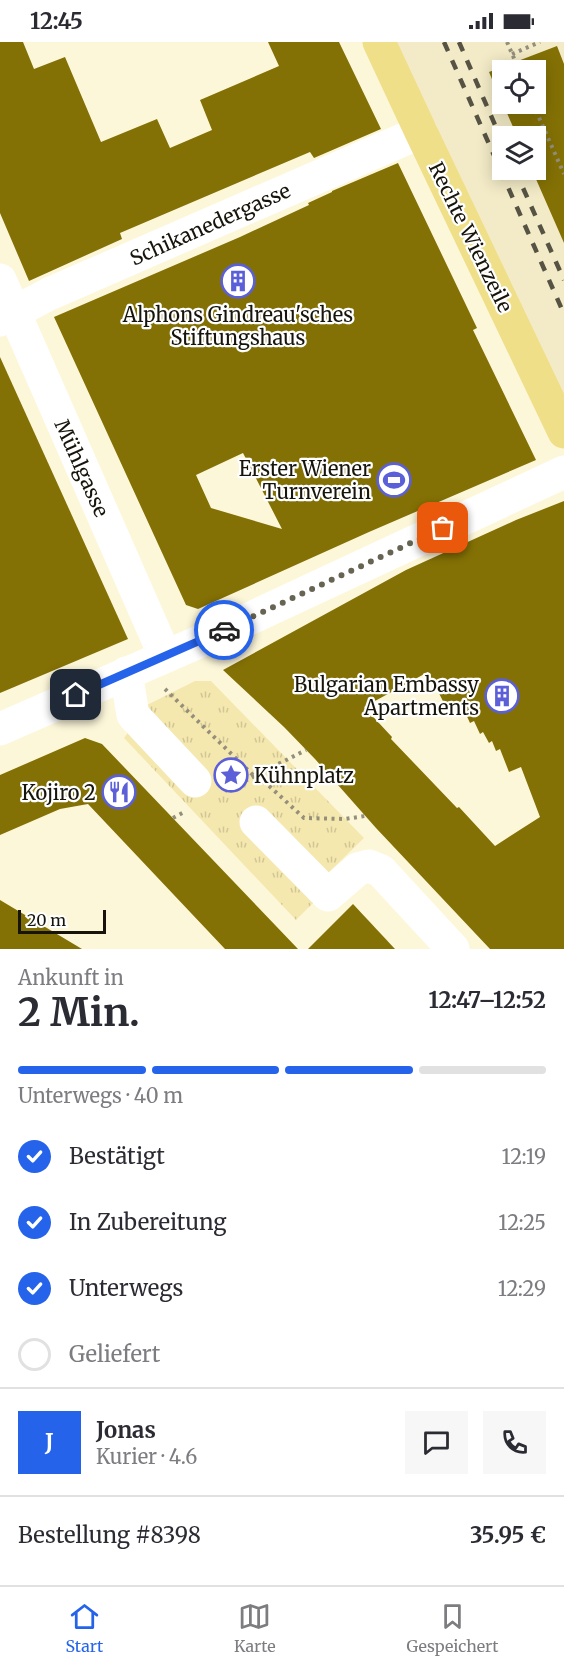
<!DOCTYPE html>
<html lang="de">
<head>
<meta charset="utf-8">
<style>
  :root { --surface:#fff; --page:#f7f7f7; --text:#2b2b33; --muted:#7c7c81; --line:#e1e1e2; --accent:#2563eb }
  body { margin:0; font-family:Merriweather,serif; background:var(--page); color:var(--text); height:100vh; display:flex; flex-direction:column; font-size:22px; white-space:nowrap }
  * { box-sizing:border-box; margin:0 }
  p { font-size:20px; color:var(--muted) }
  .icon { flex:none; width:33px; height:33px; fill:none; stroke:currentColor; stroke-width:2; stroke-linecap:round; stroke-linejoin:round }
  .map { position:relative; height:907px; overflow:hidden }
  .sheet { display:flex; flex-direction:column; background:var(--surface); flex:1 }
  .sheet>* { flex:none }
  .controls { position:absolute; left:492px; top:18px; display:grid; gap:12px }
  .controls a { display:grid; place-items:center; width:54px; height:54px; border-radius:0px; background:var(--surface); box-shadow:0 3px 15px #0003; font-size:30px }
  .scale { position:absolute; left:18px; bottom:15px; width:88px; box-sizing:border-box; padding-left:6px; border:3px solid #17150b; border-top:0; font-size:16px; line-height:21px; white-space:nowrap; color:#17150b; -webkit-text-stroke:4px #fff; paint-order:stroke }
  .pin { position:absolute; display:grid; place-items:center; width:51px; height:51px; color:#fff; margin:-26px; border-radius:12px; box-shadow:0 3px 9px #0006 }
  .courier { position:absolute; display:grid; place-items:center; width:60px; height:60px; margin:-30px; border:4px solid #2563eb; border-radius:50%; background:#fff; color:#222; box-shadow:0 2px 8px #0007 }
  .summary em { font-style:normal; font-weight:700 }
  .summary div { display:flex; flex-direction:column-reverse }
  .summary { display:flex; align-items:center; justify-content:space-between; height:102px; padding:0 18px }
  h1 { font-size:39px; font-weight:700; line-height:45px }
  .bar { display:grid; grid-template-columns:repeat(4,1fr); gap:9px 6px; align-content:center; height:72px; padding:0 18px }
  .bar i { height:8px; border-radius:4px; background:var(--line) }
  .bar .on { background:var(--accent) }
  .bar p { grid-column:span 4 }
  .line { display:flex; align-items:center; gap:15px; padding:0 18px; border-top:2px solid var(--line) }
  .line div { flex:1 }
  .round { display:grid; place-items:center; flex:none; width:63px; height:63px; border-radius:0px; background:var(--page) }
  ol { padding:0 18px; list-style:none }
  li { display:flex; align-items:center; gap:18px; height:66px }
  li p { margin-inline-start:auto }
  li .icon { padding:6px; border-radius:50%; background:var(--accent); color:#fff; stroke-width:4 }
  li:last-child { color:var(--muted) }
  li i { width:33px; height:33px; border:3px solid var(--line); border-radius:50% }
  .status { display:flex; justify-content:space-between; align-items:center; height:42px; padding:0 30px; background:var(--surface); direction:ltr }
  .status svg { height:16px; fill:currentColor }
  .tab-bar { display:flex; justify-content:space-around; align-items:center; height:84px; border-top:2px solid var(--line); background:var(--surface); font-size:16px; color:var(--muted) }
  .tab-bar a { display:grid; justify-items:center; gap:3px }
  .tab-bar .on { color:var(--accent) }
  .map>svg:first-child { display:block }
  .built { fill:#f3ebc7; fill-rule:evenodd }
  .park { fill:url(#park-tufts) }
  .building { fill:#847105; fill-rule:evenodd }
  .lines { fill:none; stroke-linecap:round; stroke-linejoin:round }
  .path { stroke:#948f7b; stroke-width:4; stroke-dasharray:3 4.5; stroke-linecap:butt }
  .minor { stroke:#fff; stroke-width:33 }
  .major { stroke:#f0df89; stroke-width:33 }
  .rail { stroke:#575344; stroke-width:4.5; stroke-dasharray:10 10; stroke-linecap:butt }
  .done { stroke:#686453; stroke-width:6; stroke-dasharray:0 10.8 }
  .route { stroke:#2563eb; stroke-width:8 }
  .labels { text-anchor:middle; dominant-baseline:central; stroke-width:4.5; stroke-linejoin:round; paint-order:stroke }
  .street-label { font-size:20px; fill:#17150b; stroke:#fff }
  .poi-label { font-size:20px; fill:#17150b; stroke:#fff; text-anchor:end }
</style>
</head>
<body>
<div class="status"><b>12:45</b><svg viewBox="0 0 49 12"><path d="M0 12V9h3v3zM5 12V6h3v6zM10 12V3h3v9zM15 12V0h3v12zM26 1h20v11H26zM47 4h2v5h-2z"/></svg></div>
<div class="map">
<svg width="564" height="907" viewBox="0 0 564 907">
  <defs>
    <pattern id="park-tufts" width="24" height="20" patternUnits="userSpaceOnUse" patternTransform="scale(1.5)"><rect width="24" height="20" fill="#f5e8ae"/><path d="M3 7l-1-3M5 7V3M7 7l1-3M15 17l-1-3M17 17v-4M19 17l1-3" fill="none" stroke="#d1c694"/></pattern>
  </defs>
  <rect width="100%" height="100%" fill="#fdf7da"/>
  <path class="built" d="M390,0H564V374ZM502,28H536V62H502ZM502,94H536V128H502Z"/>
  <path class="park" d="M195,639H211L364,796L317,842L318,856L296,878L124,696L147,663Z"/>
  <g class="building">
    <path d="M0,0H23L34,27L65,15L101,100L157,77L170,106L212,88L200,58L279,24L268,0H339L381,87L314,116L310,110L120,191L122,197L29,239L0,171Z"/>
    <path d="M557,4L564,22V201L532,128H536V94H517L503,62H536V28H502V61L489,30Z"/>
    <path d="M398,121L477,286L473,288L536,418L369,490L198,567L186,563L54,275L240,195L309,163L308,161L332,150V149ZM243,411L282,487L211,466L196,433Z"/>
    <path d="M0,315L128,597L0,651Z"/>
    <path d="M564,459V907H490L376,786L315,717L284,685L223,628L406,528L516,478ZM428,630L446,665L455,661L459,670L464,668L470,681L474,679L480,692L483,690L489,701L492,699L496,709L500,707L509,730L521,725L540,775L495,804L459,765L457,766L391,697L392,695L364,665Z"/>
    <path d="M85,696L102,702L298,907H225L88,762L60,767L0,793V733Z"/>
    <path d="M0,858L82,907H0Z"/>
    <path d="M353,862L395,907H308Z"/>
  </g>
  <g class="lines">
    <g class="path">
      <path d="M507,0L519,28"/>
      <path d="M512,12L540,0"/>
      <path d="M533,62L564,132"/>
      <path d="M165,647L254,734L267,742L304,776L345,777L365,774"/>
      <path d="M225,749L306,708"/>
      <path d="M173,776L186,769"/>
    </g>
    <g class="minor">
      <path d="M0,238L165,614"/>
      <path d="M0,278L49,252L421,90"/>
      <path d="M126,631L133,673L195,739"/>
      <path d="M0,687L208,596L564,430"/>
      <path d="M256,780L328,853L358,827L369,824L381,829L453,907"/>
    </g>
    <path class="major" d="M379,0L421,90L564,390"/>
    <g class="rail">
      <path d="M444,0L564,272"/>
      <path d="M459,0L502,99"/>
      <path d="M515,128L564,238"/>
    </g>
  </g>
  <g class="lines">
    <path class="done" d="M224,588L443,486"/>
    <path class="route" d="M76,653L224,588"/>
  </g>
  <defs>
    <g id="building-ring" transform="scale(1.725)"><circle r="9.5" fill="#fff" stroke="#5c60d8" stroke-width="1.5"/><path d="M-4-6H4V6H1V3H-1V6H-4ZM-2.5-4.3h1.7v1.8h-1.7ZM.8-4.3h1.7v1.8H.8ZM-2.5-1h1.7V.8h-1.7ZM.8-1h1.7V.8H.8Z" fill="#5c60d8"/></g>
    <g id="stadium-ring" transform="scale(1.725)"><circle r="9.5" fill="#fff" stroke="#5c60d8" stroke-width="1.5"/><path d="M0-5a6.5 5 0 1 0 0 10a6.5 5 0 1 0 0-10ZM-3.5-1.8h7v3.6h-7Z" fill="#5c60d8"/></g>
    <g id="sight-ring" transform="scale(1.725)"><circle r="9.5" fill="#fff" stroke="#5c60d8" stroke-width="1.5"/><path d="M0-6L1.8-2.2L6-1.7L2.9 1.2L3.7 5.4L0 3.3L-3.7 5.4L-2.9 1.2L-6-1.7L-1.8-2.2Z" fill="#5c60d8"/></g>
    <g id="restaurant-ring" transform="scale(1.725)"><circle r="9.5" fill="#fff" stroke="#5c60d8" stroke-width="1.5"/><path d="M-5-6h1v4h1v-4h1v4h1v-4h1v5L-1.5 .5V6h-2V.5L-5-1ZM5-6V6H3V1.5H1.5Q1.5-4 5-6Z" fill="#5c60d8"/></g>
  </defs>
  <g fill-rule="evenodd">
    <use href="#building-ring" x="238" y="239"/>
    <use href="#stadium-ring" x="394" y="438"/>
    <use href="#building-ring" x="502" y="654"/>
    <use href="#sight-ring" x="231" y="733"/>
    <use href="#restaurant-ring" x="119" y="750"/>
  </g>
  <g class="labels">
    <g class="street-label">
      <text transform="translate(210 182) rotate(-24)">Schikanedergasse</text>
      <text transform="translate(471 195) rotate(64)">Rechte Wienzeile</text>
      <text transform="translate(82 426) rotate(66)">Mühlgasse</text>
    </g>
    <g class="poi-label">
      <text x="238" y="272" text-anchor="middle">Alphons Gindreau'sches<tspan x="238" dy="23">Stiftungshaus</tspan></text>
      <text x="371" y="426">Erster Wiener<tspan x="371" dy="23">Turnverein</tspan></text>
      <text x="479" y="642">Bulgarian Embassy<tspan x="479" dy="23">Apartments</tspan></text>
      <text x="254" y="733" text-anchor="start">Kühnplatz</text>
      <text x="96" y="750">Kojiro 2</text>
    </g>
  </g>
</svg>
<div class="controls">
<a><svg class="icon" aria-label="locate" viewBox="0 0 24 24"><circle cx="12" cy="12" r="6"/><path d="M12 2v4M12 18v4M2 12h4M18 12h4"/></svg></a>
<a><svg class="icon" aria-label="layers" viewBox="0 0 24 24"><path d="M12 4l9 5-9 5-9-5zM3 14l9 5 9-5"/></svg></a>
</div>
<div class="scale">20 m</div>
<div class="pin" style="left:443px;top:486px;background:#ea580c"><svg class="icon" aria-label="bag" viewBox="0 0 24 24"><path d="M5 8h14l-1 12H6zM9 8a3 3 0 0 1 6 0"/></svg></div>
<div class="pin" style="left:76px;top:653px;background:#1f2937"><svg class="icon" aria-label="home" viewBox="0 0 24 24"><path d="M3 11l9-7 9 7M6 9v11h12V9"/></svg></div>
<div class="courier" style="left:224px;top:588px"><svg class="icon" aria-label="car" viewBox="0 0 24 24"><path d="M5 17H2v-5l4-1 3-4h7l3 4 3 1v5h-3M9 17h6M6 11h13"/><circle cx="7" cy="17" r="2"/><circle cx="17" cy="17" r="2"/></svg></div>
</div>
<section class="sheet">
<div class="summary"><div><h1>2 Min.</h1><p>Ankunft in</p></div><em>12:47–12:52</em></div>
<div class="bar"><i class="on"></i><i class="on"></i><i class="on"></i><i></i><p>Unterwegs · 40 m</p></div>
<ol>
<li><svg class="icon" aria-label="check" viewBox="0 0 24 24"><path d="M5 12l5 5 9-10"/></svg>Bestätigt<p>12:19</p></li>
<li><svg class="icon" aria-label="check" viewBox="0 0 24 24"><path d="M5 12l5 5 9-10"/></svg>In Zubereitung<p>12:25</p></li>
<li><svg class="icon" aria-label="check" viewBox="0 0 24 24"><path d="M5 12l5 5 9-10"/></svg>Unterwegs<p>12:29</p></li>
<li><i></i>Geliefert</li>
</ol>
<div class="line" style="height:108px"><b class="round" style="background:var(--accent);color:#fff">J</b><div><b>Jonas</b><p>Kurier · 4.6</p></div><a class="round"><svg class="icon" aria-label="chat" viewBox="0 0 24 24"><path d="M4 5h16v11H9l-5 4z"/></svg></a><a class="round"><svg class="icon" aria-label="phone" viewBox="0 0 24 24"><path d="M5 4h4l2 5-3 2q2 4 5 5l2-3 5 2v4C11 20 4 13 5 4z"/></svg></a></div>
<div class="line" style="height:78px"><div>Bestellung #8398</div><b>35.95 €</b></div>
</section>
<nav class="tab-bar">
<a class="on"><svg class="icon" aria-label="home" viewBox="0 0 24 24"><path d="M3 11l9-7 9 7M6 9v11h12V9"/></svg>Start</a>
<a><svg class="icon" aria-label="map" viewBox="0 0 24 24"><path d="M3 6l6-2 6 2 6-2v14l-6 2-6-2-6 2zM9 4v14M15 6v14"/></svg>Karte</a>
<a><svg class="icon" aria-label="saved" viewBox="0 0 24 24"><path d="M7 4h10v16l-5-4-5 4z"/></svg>Gespeichert</a>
</nav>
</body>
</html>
